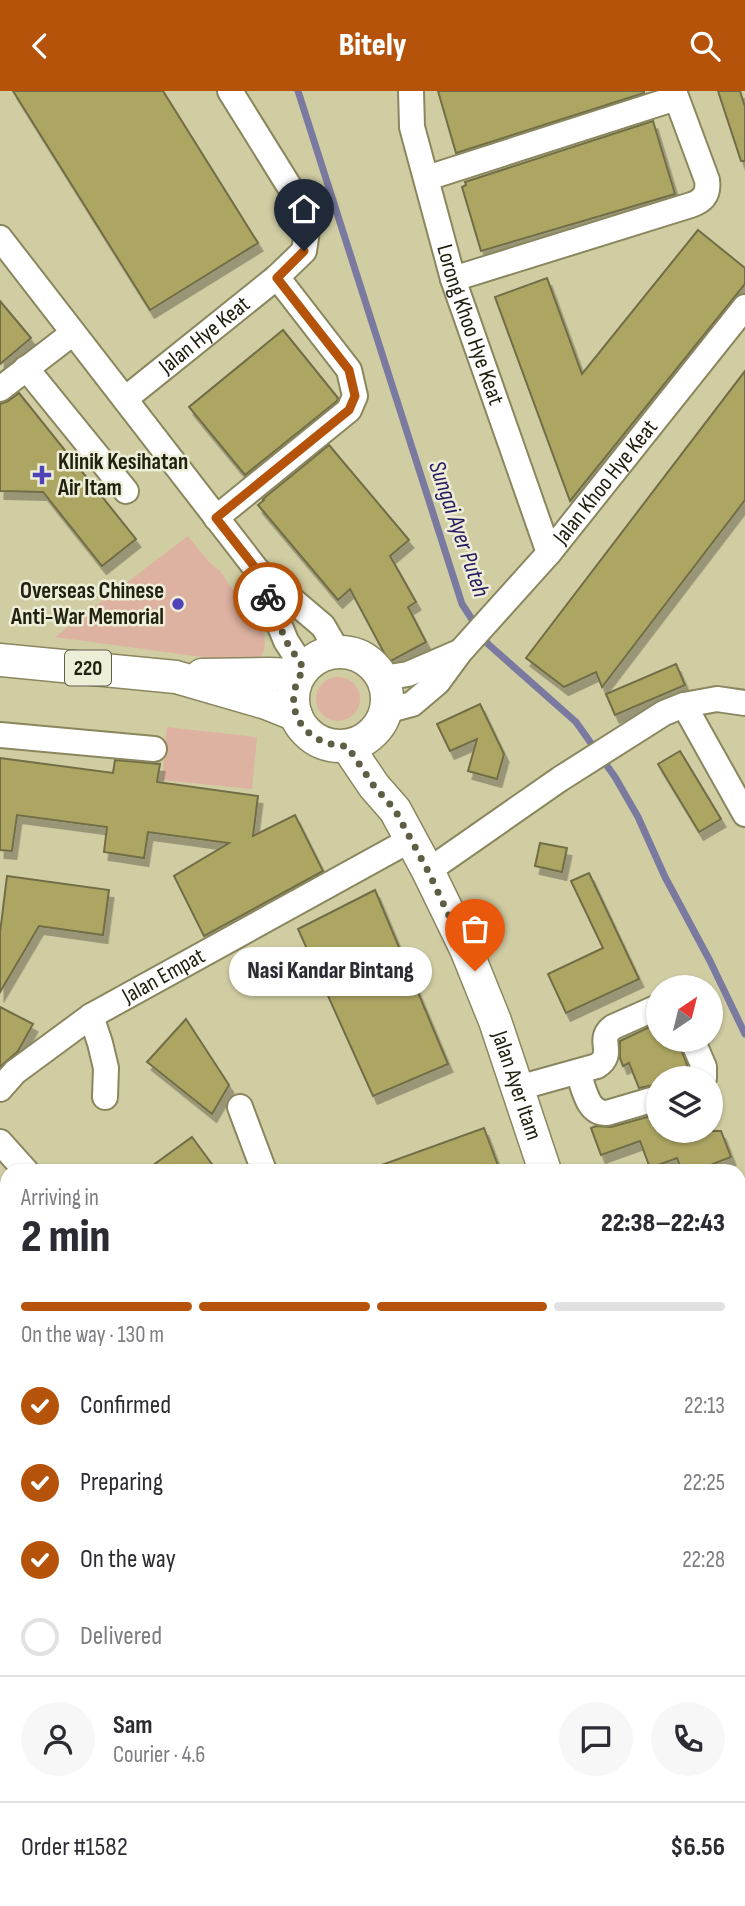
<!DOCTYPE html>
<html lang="en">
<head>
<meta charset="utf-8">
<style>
  :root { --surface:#fff; --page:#f7f7f7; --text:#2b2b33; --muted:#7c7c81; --line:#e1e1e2; --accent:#b45309 }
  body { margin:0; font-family:"Sofia Sans Condensed",sans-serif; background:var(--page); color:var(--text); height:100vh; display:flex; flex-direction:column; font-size:26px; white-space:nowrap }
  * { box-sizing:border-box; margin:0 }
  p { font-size:23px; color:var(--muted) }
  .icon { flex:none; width:38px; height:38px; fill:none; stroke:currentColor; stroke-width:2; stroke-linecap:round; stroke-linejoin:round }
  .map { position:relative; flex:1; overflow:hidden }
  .drawer { position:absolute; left:0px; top:1073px; width:746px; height:744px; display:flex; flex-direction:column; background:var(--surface); border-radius:21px 21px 0 0; box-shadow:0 2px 5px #0004 }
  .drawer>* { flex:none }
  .needle { width:46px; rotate:35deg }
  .fabs { position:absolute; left:646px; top:884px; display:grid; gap:14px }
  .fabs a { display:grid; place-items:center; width:77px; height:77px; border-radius:50%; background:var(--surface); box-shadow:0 2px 5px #0004; font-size:35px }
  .pin { position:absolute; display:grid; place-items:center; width:60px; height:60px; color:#fff; margin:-72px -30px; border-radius:50% 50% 50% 0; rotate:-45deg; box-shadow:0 0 7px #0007 }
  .pin .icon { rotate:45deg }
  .courier { position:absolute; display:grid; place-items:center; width:70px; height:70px; margin:-35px; border:5px solid #b45309; border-radius:50%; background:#fff; color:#222; box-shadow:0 2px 9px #0007 }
  .bubble { position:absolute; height:49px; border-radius:24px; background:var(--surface); box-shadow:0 2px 5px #0004; font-size:23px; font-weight:800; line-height:49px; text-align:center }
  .summary em { font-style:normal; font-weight:800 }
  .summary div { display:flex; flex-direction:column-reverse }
  .summary { display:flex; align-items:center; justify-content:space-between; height:119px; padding:0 21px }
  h1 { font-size:46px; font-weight:800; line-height:52px }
  .bar { display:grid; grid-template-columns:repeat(4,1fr); gap:10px 7px; align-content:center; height:84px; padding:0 21px }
  .bar i { height:9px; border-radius:5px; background:var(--line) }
  .bar .active { background:var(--accent) }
  .bar p { grid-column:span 4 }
  .line { display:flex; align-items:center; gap:18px; padding:0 21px; border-top:2px solid var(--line) }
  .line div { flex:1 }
  .round { display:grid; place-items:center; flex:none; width:74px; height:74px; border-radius:37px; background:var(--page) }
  ol { padding:0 21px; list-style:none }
  li { display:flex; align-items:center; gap:21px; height:77px }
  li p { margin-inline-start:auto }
  li .icon { padding:7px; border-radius:50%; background:var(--accent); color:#fff; stroke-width:4 }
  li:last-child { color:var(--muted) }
  li i { width:38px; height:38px; border:4px solid var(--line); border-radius:50% }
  header { display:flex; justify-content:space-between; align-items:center; height:91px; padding:0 21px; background:var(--accent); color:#fff; font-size:32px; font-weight:800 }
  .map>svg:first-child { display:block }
  .green { fill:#deb2a1 }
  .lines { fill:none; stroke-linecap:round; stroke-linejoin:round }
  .stream { stroke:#7a7aa0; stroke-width:7 }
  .building { fill:#ada664; stroke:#716d46; stroke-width:2; filter:url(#shadow) }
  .minor-casing { stroke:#8a865e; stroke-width:28 }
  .major-casing { stroke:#8a865e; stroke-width:35 }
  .minor { stroke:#fff; stroke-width:24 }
  .major { stroke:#fff; stroke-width:32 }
  .done { stroke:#5f5d43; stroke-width:7; stroke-dasharray:0 12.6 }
  .route { stroke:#b45309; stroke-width:9 }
  .poi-dot { fill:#5242ba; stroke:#eeedd7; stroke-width:2.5 }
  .labels { text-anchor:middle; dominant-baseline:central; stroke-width:5; stroke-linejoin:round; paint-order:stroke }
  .shield { fill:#eeedd7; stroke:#5f5e4c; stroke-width:2 }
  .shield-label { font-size:21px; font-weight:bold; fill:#222110 }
  .street-label { font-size:23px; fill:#222110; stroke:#eeedd7 }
  .poi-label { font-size:23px; font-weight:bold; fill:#222110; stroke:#eeedd7; text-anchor:start }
  .water-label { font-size:24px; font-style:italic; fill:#251a60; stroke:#eeedd7 }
</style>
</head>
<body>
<header><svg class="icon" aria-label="back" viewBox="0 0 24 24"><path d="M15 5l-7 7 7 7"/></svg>Bitely<svg class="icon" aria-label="search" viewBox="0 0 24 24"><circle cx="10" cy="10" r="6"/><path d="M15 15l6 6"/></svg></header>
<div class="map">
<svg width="745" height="1815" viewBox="0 0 745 1815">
  <defs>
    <filter id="shadow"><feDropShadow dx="4.5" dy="8" stdDeviation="0" flood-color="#0004"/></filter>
  </defs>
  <rect width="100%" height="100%" fill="#d1cda3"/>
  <g class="green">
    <path d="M188,445L209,471L220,480L264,543C265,553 266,560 259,568L231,570L55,546Z"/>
    <circle cx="338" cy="608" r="22"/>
    <path d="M167,636L257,646L252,698L162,689Z"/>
    <path d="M745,1599V1755L739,1759L738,1605Z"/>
  </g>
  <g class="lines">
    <path class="stream" d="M298,0L462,513L488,553L576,631L615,686L638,726L665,786L710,870L745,943"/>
  </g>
  <g class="building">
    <path d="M13,0H163L258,152L150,219Z"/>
    <path d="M438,0H644V2L456,62Z"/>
    <path d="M718,0H740L745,16V70H741Z"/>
    <path d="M653,30L675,103L481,160L462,96L466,94L465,91Z"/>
    <path d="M698,139L745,177V193L570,410L495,206L547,187L582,283Z"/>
    <path d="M0,210L31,247L0,273Z"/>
    <path d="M283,239L338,307L337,310L245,384L189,316Z"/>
    <path d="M745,280V409L602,596L596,581L564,596L526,567Z"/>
    <path d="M19,302L136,448L102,475L43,401L0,400V313L8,310Z"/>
    <path d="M329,354L409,449L390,465L416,511L408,516L426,551L389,571L350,498L338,509L258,414L264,409L263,408Z"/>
    <path d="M676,573L685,594L615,624L606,603Z"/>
    <path d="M480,613L504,663L497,688L468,680L477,648L450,660L437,633Z"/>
    <path d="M680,660L721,728L699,741L658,673Z"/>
    <path d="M0,667L113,682L115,669L160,673L157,691L258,705L253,745L295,724L323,780L204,845L174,785L229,752L148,741L144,767L104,761L107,736L17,724L12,760L0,759Z"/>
    <path d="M540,752L567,757L562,781L535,775Z"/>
    <path d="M589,782L639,888L566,922L548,883L603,857L571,790Z"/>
    <path d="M7,785L109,799L103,844L39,835L0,901V842Z"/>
    <path d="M375,799L448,973L373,1005L298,838Z"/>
    <path d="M0,916L33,933L18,960L0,976Z"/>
    <path d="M186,928L229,994L212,1023L147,971Z"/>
    <path d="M658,932V948H677L689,979V987H658V993L639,997L629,972L623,975L620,967V950Z"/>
    <path d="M658,1023V1040H721L731,1066L695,1080H682L677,1067L650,1077L640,1050L601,1064L591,1037L596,1035L611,1036Z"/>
    <path d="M484,1037L500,1080H374L373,1077Z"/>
    <path d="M192,1046L217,1080H145Z"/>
  </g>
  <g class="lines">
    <g class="minor-casing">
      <g id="minor">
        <path id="s1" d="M411,0L412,36L453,188L549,462"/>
        <path d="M427,87L676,7"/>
        <path d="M0,147L257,479L323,535L338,561"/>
        <path d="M453,188L691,114C703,110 709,103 707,89L674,0"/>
        <path d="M26,277L126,400"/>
        <path d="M0,298L73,242"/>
        <path id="s2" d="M125,308L277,186L304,160L307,140L299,111L230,0"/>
        <path d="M216,427L349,319L355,305L349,279L277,186"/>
        <path d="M259,484L286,550L304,578"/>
        <path d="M383,587L408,583L459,561"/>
        <path d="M684,614L745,723"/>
        <path id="s3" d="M386,620L412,613L438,591L460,561L549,462L745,216"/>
        <path d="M0,644L154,658"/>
        <path d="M428,780L560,688L664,622L684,614L717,608L745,612"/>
        <path d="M91,925L100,952L106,977L105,1006"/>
        <path d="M692,948L704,976V987"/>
        <path d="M578,981C584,997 587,1023 607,1022L658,1007"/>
        <path d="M518,997L597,975C617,962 595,949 613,936L658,916"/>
        <path id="s4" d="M0,998L15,981L91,925L410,749"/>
        <path d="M240,1016L264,1080"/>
        <path d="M0,1051L26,1080"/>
        <path d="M0,1203L7,1194"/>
        <path d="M0,1394L7,1404"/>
        <path d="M0,1534L7,1529"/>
        <path d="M0,1687L7,1682"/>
        <path d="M0,1803L8,1815"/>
      </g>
    </g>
    <g class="major-casing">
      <g id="major">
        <circle cx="340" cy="608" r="47"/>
        <path d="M0,569L176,586L266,612L296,624"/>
        <path d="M202,584L268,583L299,584"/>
        <path id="s5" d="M347,655L374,695L395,719L428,780L466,858L495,930L545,1080"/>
        <path d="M738,1482L745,1489"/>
        <path d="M738,1555L745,1549"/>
        <path d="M472,1815L478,1810"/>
      </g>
    </g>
    <use href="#minor" class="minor"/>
    <use href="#major" class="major"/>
  </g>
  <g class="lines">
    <path class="done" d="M268,506L286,550L304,578C278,616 304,655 347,655L374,695L395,719L428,780L475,880"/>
    <path class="route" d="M268,506L257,479L216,427L349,319L355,305L349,279L277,187L304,160"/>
  </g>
  <g class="poi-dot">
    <path d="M38.5 373.5h7v7h7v7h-7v7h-7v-7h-7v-7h7z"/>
    <circle cx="178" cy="513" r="7"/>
  </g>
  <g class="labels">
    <rect class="shield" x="65" y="559.5" width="46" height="35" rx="5"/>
    <g class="shield-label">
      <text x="88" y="577">220</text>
    </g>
    <g class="street-label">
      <text stroke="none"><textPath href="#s1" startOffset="242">Lorong Khoo Hye Keat</textPath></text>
      <text stroke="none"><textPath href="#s2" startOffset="102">Jalan Hye Keat</textPath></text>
      <text stroke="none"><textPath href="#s3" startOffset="322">Jalan Khoo Hye Keat</textPath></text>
      <text stroke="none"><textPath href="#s4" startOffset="200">Jalan Empat</textPath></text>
      <text stroke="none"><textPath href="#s5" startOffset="382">Jalan Ayer Itam</textPath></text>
    </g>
    <g class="poi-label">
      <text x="58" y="371">Klinik Kesihatan<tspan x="58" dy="26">Air Itam</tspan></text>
      <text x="164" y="500" text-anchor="end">Overseas Chinese<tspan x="164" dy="26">Anti-War Memorial</tspan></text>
    </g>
    <g class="water-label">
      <text transform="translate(459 438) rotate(71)">Sungai Ayer Puteh</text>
    </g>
  </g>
</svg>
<div class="fabs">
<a><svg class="needle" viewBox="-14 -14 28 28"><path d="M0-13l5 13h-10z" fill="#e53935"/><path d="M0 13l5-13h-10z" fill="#7c7c81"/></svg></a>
<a><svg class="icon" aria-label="layers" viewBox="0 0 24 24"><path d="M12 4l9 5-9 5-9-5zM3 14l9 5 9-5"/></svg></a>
</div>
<div class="pin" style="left:475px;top:880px;background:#ea580c"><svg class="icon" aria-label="bag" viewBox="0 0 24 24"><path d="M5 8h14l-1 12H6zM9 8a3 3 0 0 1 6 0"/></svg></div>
<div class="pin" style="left:304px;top:160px;background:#1f2937"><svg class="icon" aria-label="home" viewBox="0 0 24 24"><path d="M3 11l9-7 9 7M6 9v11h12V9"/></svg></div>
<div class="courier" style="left:268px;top:506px"><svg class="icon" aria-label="bike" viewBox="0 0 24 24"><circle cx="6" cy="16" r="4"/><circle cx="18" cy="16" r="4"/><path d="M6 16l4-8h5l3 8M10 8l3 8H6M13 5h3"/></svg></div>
<div class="bubble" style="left:229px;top:856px;width:203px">Nasi Kandar Bintang</div>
<section class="drawer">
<div class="summary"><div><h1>2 min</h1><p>Arriving in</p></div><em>22:38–22:43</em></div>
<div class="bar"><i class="active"></i><i class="active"></i><i class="active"></i><i></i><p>On the way · 130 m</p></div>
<ol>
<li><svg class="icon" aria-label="check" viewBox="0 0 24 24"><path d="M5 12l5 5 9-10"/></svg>Confirmed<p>22:13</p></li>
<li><svg class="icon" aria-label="check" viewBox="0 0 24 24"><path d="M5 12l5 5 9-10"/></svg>Preparing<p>22:25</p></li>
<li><svg class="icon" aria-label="check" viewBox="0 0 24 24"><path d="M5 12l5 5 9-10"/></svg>On the way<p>22:28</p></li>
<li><i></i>Delivered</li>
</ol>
<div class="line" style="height:126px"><a class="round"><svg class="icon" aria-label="person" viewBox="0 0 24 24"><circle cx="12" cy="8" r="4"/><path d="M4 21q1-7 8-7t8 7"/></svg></a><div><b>Sam</b><p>Courier · 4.6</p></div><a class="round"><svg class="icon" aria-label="chat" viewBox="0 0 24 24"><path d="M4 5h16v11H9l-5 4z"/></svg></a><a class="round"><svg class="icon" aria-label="phone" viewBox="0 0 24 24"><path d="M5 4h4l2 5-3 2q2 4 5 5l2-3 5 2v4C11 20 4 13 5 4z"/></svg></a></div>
<div class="line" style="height:91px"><div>Order #1582</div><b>$6.56</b></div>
</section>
</div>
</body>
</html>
